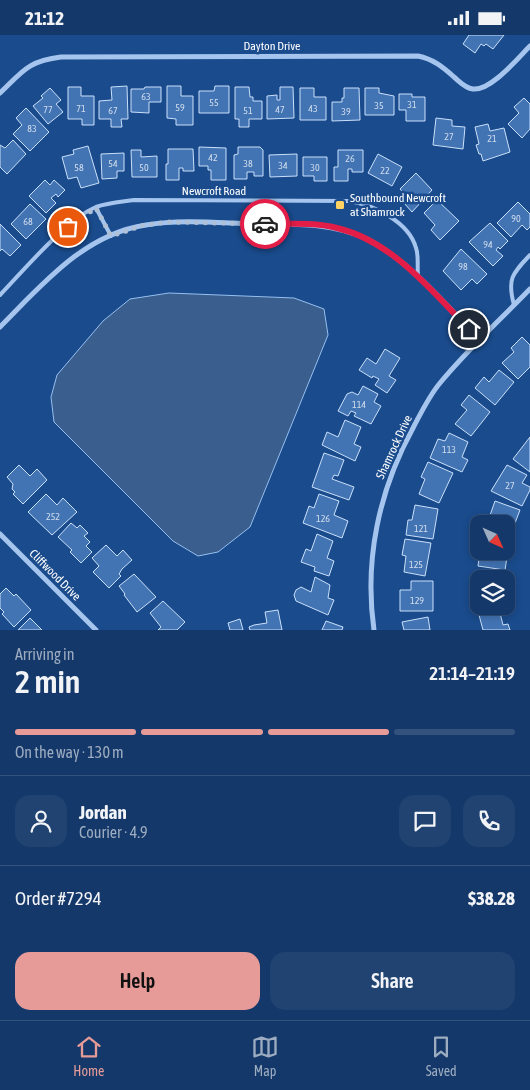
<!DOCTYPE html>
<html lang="en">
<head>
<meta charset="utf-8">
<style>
  :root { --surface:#143869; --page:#214371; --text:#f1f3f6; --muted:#9dacc0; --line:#33527d; --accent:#e69b98 }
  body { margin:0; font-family:"Asap Condensed",sans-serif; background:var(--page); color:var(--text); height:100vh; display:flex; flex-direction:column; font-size:19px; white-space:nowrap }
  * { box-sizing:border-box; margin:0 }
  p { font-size:16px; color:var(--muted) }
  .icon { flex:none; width:28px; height:28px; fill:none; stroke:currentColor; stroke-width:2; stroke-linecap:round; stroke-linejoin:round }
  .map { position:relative; height:595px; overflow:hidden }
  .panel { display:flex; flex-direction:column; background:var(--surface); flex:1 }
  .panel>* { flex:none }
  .needle { width:32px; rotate:135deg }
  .buttons { position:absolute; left:470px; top:480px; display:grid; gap:10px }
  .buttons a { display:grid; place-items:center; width:45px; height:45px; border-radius:10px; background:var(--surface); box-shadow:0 2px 8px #0003,0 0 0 1px var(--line); font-size:25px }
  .pin { position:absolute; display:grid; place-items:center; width:42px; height:42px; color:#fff; margin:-21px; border:2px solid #fff; border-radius:50%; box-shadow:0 1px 5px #0007 }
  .courier { position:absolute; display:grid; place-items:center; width:50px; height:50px; margin:-25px; border:4px solid #e11d48; border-radius:50%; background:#fff; color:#222; box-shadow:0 1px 6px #0007 }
  .summary em { font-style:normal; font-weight:600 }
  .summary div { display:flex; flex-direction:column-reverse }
  .summary { display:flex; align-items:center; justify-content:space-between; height:85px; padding:0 15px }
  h1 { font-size:32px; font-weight:600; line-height:38px }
  .bar { display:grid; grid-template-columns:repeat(4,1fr); gap:8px 5px; align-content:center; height:60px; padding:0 15px }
  .bar i { height:6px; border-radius:4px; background:var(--line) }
  .bar .active { background:var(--accent) }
  .bar p { grid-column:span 4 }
  .line { display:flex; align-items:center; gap:12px; padding:0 15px; border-top:1px solid var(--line) }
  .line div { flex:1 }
  .round { display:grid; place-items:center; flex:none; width:52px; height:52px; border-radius:15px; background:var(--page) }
  .action { display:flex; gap:10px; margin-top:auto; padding:10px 15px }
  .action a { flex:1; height:58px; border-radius:15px; background:var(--accent); color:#111; font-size:20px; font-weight:600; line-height:58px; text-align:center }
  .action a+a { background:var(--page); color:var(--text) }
  .status { display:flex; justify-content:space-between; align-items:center; height:35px; padding:0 25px; background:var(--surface); direction:ltr }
  .status svg { height:14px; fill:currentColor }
  .tab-bar { display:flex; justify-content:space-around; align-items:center; height:70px; border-top:1px solid var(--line); background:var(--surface); font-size:14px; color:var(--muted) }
  .tab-bar a { display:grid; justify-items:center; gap:2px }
  .tab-bar .active { color:var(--accent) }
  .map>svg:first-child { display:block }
  .water { fill:#3a5e8d; stroke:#97c0f0 }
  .building { fill:#4274b4; stroke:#cae0fa }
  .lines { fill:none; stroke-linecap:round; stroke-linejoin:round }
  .lane { stroke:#a5c5ee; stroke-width:4 }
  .street { stroke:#a5c5ee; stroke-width:5 }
  .done { stroke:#afc0d7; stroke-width:5; stroke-dasharray:0 9 }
  .route { stroke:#e11d48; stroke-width:6 }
  .poi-dot { fill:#ffd361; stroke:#1a4b8c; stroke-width:2 }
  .labels { text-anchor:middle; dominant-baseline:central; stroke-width:5; stroke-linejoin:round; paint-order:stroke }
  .number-label { font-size:10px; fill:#d0dcec }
  .street-label { font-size:12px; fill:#fff; stroke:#1a4b8c }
  .poi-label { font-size:12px; fill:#fff; stroke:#1a4b8c; text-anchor:start }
</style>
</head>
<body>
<div class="status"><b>21:12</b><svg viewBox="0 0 49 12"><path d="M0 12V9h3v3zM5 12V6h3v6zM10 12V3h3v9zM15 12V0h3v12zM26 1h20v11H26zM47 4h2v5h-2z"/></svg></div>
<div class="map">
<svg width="530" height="595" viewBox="0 0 530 595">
  <rect width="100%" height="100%" fill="#1a4b8c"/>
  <path class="water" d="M169,258L294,263L324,274L328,300L250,492L218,517L198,521L173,506L54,387L51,362L57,340L103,286L130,264Z"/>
  <g class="building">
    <path d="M469,0H504L493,14L486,9L484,11L481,9L475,18L463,9Z"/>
    <path d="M127,51L128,84H121L122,92H111V84H99V66L112,65L111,52Z"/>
    <path d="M167,51H181V61H193V90H176V84L167,83Z"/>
    <path d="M215,51H229V78H199V56H214Z"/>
    <path d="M68,52H81V61H94V90H82V84H68Z"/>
    <path d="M145,52H161V67H149V78L131,77V54H144Z"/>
    <path d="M235,52H249L250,62H253V66H262V84H249V92H239V84H235Z"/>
    <path d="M280,52H293L294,83L267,84V61L277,60V65H280Z"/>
    <path d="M50,53L61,65L56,69L63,77L48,89L33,71L43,63L41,61Z"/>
    <path d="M300,53H314V62H326V85H300Z"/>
    <path d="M344,53H359L360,85L332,86V67H342V63H344Z"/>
    <path d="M365,53H379V58L394,61V80H365Z"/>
    <path d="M399,59H412V62H425V86H406V75H399Z"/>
    <path d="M524,63L530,69V94L522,103L508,89L519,78L514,72Z"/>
    <path d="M26,73L49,97L30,116L13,99L22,90L16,83Z"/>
    <path d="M436,83L452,85V91L465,92L463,114L433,110Z"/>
    <path d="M488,89L490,96L504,93L510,117L483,126L481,119H479L476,110L479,109L475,92Z"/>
    <path d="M13,105L26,119L7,139L0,132V110L5,113Z"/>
    <path d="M88,111L99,148L81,153L77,142L68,144L62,122L74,119L73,115Z"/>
    <path d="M199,112L226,113V145H211V135H208V131H199Z"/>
    <path d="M238,112H260L263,115V141H254V137H247V144H234V120L238,119Z"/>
    <path d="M168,114H193L194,136H183V133H179V145H166V129H168Z"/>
    <path d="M131,115H141V122L157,121V142H132Z"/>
    <path d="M338,115H363V137H352V134H348V146H334V132H338Z"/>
    <path d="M124,118V136H117V143L102,144L101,119Z"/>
    <path d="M297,119V141L270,142L269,120Z"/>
    <path d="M378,119L402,132L392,151L368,138Z"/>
    <path d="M303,122H327V146H314V141H303Z"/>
    <path d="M416,138L432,155L412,177L404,168L408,163L400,154Z"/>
    <path d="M45,145L50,150L54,145L65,155L58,162L56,159L51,163L56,168L46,178L29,161Z"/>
    <path d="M437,165L459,186L440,205L431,195L435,190L424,178Z"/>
    <path d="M518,167L530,179V192L527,195L522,190L511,202L497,188Z"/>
    <path d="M30,169L46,184L26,204L11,189Z"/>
    <path d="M490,188L508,206L500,214L498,212L496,215L503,221L493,231L469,207Z"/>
    <path d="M0,189L21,210L10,221L2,214L0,216Z"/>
    <path d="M461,214L487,239L477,249L472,244L461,255L443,236Z"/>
    <path d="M522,302L530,310V332L518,344L502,328L514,317L511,313Z"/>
    <path d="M385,314L400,323L389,341L396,345L387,358L375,350L379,344L373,341L372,343L359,335L367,323L376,329Z"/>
    <path d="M499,335L514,347L495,370L475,353L484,342L489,347Z"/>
    <path d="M363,351L378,359L374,367L381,371L371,389L354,381L356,378L351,376L348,381L338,376L347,359L352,357L358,360Z"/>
    <path d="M469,360L490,377L471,401L455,389L467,375L461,370Z"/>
    <path d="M345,385L361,392L354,409L361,412L355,426L322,410L327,397L338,402Z"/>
    <path d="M449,398L468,407L462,422L468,425L462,437L430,423L438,404L445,406Z"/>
    <path d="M530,402V437L513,424Z"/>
    <path d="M324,418L344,425L338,441L334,440L332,444L354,452L349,465L312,452Z"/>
    <path d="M428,427L453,438L439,468L419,459L425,444L421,442Z"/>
    <path d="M19,430L30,441L37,434L47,445L23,469L13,459L15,457L12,454L13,449L7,442Z"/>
    <path d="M507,430L527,440L522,448L530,452V455L522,471L491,456Z"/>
    <path d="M46,459L57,470L63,463L77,477L52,500L28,477Z"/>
    <path d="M319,459L339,466L334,480L348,486L342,503L303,488L309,471L314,473Z"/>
    <path d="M495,466L520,475L515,488L508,485L506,490V489H487Z"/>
    <path d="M415,470L438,474L433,504L406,500L408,485H412Z"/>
    <path d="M71,488L77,493L80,490L88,498L84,501L90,507L86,511L92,517L81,528L70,517L72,515L58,502Z"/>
    <path d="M317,499L333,506L327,523L334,526L329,541L314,536L315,532L301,527L306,514L311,516Z"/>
    <path d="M405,504L431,508L425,541L404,537L406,521L402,520Z"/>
    <path d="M106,510L117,521L123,515L132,525L122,534L119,539L121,541L109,553L93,537L99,531L92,523Z"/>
    <path d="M480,516H499L498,520L507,522L505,535L478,531Z"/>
    <path d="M134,539L156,562L137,577L124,560L125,559L119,551Z"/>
    <path d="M478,540H507V556L506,544H479L478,570Z"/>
    <path d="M315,542L330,550L328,563L334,565L328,580L296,566L294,560L296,555L301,552L311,557Z"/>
    <path d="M411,546H433V576H400V555H411Z"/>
    <path d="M6,553L14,561L16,559L31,575L14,592L2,579L4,577L0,573V559Z"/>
    <path d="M163,566L185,587L177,595H158L161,592L150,578Z"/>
    <path d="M499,574L503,590L508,589L510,595H483L479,580Z"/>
    <path d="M278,575L282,595H250L249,592L254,590L267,588L265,577Z"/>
    <path d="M428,582L430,595H404L402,587Z"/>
    <path d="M30,583L42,595H18Z"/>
    <path d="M240,584L243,595H230L228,588Z"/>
    <path d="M326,586L343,592L342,595H322Z"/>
  </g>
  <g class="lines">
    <g class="lane">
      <path d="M96,173L111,201"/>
      <path d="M0,260C23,236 67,184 96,172C108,168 121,167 134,165L349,166C374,170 409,187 416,213C419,221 417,232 418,241"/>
      <path d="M514,270C507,244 512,239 530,220"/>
    </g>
    <g class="street">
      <path d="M0,58C23,36 28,26 61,22L418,21C433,24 443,32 454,42C460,47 465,53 473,54C491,56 518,23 530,11"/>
      <path d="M0,292C42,250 84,199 146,190C182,184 219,188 255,189C293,189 332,187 367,204C411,227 445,269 479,304"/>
      <path d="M0,499L96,595"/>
      <path d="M374,595C364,525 379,455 413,393C421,378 429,361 440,348C468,314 500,285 530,254"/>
    </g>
  </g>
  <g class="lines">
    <path class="done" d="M68,192L96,173L111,201L144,190L170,187L265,189"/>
    <path class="route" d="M265,189C289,189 314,187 337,193C392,206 431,255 469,294"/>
  </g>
  <rect class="poi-dot" x="335" y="165" width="10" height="10" rx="2.5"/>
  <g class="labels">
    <g class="number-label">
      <text x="146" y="61">63</text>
      <text x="214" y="67">55</text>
      <text x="412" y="69">31</text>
      <text x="379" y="70">35</text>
      <text x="180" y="72">59</text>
      <text x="81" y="73">71</text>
      <text x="313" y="73">43</text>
      <text x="48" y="74">77</text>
      <text x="280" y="74">47</text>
      <text x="113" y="75">67</text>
      <text x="248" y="75">51</text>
      <text x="346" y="76">39</text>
      <text x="32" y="93">83</text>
      <text x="449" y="101">27</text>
      <text x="492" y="103">21</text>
      <text x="213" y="122">42</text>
      <text x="350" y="123">26</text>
      <text x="113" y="128">54</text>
      <text x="248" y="128">38</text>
      <text x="283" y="130">34</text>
      <text x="79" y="132">58</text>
      <text x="144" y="132">50</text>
      <text x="315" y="132">30</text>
      <text x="385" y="135">22</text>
      <text x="516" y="183">90</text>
      <text x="28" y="186">68</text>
      <text x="488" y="209">94</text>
      <text x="463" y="231">98</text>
      <text x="359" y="369">114</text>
      <text x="449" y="414">113</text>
      <text x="510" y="450">27</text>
      <text x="53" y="481">252</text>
      <text x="323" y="483">126</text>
      <text x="421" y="493">121</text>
      <text x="416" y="529">125</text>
      <text x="417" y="565">129</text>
    </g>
    <g class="street-label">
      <text x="272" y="11">Dayton Drive</text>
      <text x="214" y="156">Newcroft Road</text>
      <text transform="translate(394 412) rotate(-65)">Shamrock Drive</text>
      <text transform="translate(55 540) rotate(45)">Cliffwood Drive</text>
    </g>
    <g class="poi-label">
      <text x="350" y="163">Southbound Newcroft<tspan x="350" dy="14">at Shamrock</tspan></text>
    </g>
  </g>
</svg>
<div class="buttons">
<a><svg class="needle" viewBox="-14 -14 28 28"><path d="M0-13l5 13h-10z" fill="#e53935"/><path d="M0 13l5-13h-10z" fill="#9dacc0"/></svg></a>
<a><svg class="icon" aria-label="layers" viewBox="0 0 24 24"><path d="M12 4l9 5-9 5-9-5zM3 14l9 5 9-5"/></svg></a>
</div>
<div class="pin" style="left:68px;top:192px;background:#ea580c"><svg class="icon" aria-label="bag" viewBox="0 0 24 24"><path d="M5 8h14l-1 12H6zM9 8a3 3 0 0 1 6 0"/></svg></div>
<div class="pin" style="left:469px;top:294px;background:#1f2937"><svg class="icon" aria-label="home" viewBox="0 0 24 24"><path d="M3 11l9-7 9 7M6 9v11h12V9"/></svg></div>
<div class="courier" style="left:265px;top:189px"><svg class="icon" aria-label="car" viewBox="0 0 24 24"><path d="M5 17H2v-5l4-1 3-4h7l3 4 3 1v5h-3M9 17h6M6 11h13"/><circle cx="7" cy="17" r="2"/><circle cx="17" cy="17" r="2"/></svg></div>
</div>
<section class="panel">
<div class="summary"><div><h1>2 min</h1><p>Arriving in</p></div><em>21:14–21:19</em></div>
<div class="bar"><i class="active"></i><i class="active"></i><i class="active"></i><i></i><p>On the way · 130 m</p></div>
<div class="line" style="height:90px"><a class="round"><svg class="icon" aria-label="person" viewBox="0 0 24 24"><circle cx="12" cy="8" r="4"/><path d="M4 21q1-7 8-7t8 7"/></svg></a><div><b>Jordan</b><p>Courier · 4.9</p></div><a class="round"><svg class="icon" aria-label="chat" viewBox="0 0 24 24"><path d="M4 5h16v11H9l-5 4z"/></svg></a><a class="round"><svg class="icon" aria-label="phone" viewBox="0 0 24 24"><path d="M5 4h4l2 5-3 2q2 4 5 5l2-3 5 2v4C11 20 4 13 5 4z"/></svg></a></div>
<div class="line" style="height:65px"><div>Order #7294</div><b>$38.28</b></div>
<div class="action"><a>Help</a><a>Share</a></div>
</section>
<nav class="tab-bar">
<a class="active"><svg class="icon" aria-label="home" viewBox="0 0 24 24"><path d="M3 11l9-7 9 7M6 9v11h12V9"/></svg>Home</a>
<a><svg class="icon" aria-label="map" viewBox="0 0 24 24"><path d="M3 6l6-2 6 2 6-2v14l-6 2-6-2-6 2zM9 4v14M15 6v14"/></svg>Map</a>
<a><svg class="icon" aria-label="saved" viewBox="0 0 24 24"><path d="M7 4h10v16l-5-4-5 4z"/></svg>Saved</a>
</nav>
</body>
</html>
